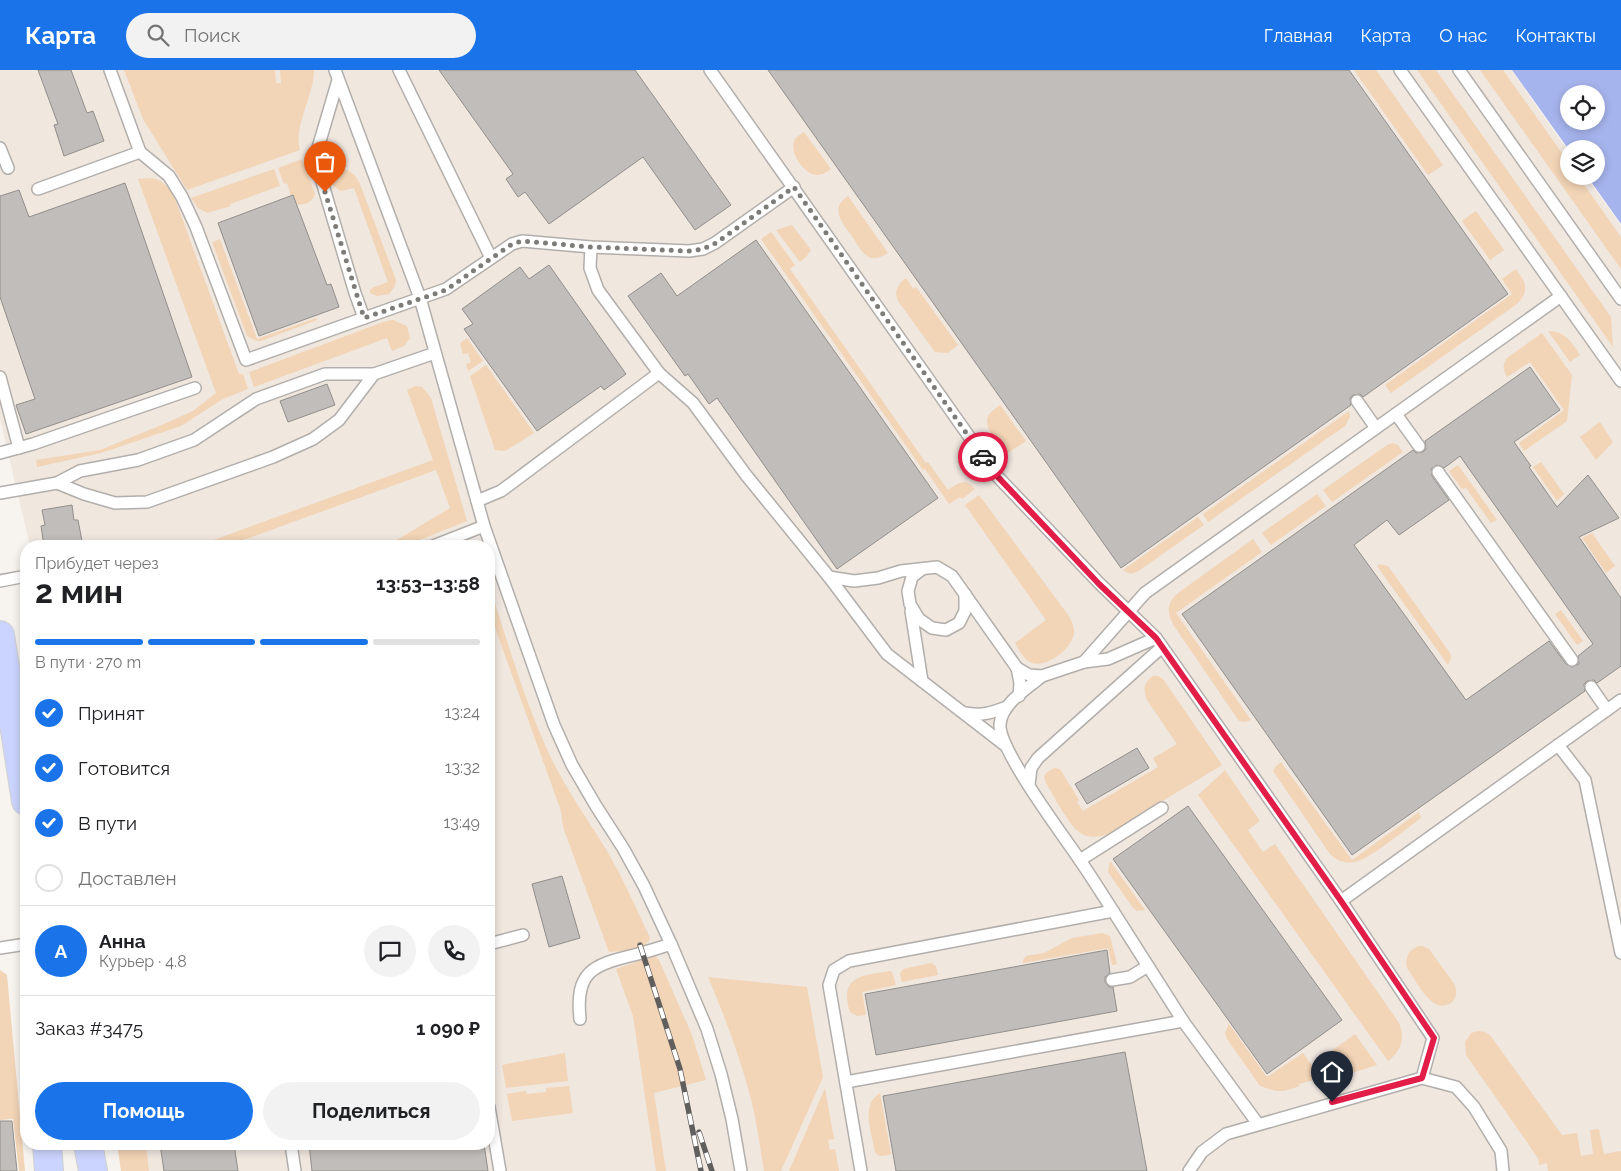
<!DOCTYPE html>
<html lang="ru">
<head>
<meta charset="utf-8">
<style>
  :root { --surface:#fff; --page:#f2f2f2; --text:#202124; --muted:#757577; --line:#e0e0e0; --accent:#1a73e8 }
  body { margin:0; font-family:Raleway,sans-serif; background:var(--page); color:var(--text); height:100vh; display:flex; flex-direction:column; font-size:19px; white-space:nowrap }
  * { box-sizing:border-box; margin:0 }
  p { font-size:16px; color:var(--muted) }
  .icon { flex:none; width:28px; height:28px; fill:none; stroke:currentColor; stroke-width:2; stroke-linecap:round; stroke-linejoin:round }
  .map { position:relative; flex:1; overflow:hidden }
  .details { position:absolute; left:20px; top:470px; width:475px; height:610px; display:flex; flex-direction:column; background:var(--surface); border-radius:20px; box-shadow:0 2px 8px #0003 }
  .details>* { flex:none }
  .tools { position:absolute; left:1560px; top:15px; display:grid; gap:10px }
  .tools a { display:grid; place-items:center; width:45px; height:45px; border-radius:50%; background:var(--surface); box-shadow:0 2px 8px #0003; font-size:25px }
  .pin { position:absolute; display:grid; place-items:center; width:42px; height:42px; color:#fff; margin:-51px -21px; border-radius:50% 50% 50% 0; rotate:-45deg; box-shadow:0 0 5px #0007 }
  .pin .icon { rotate:45deg }
  .courier { position:absolute; display:grid; place-items:center; width:50px; height:50px; margin:-25px; border:4px solid #e11d48; border-radius:50%; background:#fff; color:#222; box-shadow:0 1px 6px #0007 }
  .head em { font-style:normal; font-weight:700 }
  .head div { display:flex; flex-direction:column-reverse }
  .head { display:flex; align-items:center; justify-content:space-between; height:85px; padding:0 15px }
  h1 { font-size:32px; font-weight:700; line-height:38px }
  .bar { display:grid; grid-template-columns:repeat(4,1fr); gap:8px 5px; align-content:center; height:60px; padding:0 15px }
  .bar i { height:6px; border-radius:4px; background:var(--line) }
  .bar .selected { background:var(--accent) }
  .bar p { grid-column:span 4 }
  .line { display:flex; align-items:center; gap:12px; padding:0 15px; border-top:1px solid var(--line) }
  .line div { flex:1 }
  .round { display:grid; place-items:center; flex:none; width:52px; height:52px; border-radius:26px; background:var(--page) }
  ol { padding:0 15px; list-style:none }
  li { display:flex; align-items:center; gap:15px; height:55px }
  li p { margin-inline-start:auto }
  li .icon { padding:5px; border-radius:50%; background:var(--accent); color:#fff; stroke-width:4 }
  li:last-child { color:var(--muted) }
  li i { width:28px; height:28px; border:2px solid var(--line); border-radius:50% }
  .action { display:flex; gap:10px; margin-top:auto; padding:10px 15px }
  .action a { flex:1; height:58px; border-radius:30px; background:var(--accent); color:#fff; font-size:20px; font-weight:700; line-height:58px; text-align:center }
  .action a+a { background:var(--page); color:var(--text) }
  header { display:flex; align-items:center; gap:30px; box-sizing:border-box; height:70px; padding:0 25px; background:var(--accent); color:#fff }
  header strong { font-size:24px }
  nav { display:flex; gap:28px; margin-inline-start:auto; font-size:18px }
  .search { width:350px; height:45px; background:var(--page); display:flex; align-items:center; gap:12px; box-sizing:border-box; padding:0 18px; border-radius:28px; color:var(--muted); font-size:19px }
  .map>svg:first-child { display:block }
  .built { fill:#f0e7df }
  .green { fill:#f2d4b6 }
  .water { fill:#a6b4ed; fill-rule:evenodd }
  .building { fill:#c1bdba; stroke:#918e8b; fill-rule:evenodd }
  .lines { fill:none; stroke-linecap:round; stroke-linejoin:round }
  .lane-casing { stroke:#b2aeab; stroke-width:14 }
  .primary-casing { stroke:#d0d0cf; stroke-width:30 }
  .lane { stroke:#fff; stroke-width:11 }
  .primary { stroke:#cbd4fe; stroke-width:28 }
  .rail-casing { stroke:#615f5d; stroke-width:5.5 }
  .rail { stroke:#fff; stroke-width:4; stroke-dasharray:11; stroke-linecap:butt }
  .done { stroke:#7d7c79; stroke-width:5; stroke-dasharray:0 9 }
  .route { stroke:#e11d48; stroke-width:6 }
</style>
</head>
<body>
<header>
<strong>Карта</strong>
<div class="search"><svg class="icon" aria-label="search" viewBox="0 0 24 24"><circle cx="10" cy="10" r="6"/><path d="M15 15l6 6"/></svg>Поиск</div>
<nav><a>Главная</a><a>Карта</a><a>О нас</a><a>Контакты</a></nav>
</header>
<div class="map">
<svg width="1621" height="1101" viewBox="0 0 1621 1101">
  <rect width="100%" height="100%" fill="#f7f4f0"/>
  <path class="built" d="M0,0H1511L1569,82V106H1586L1621,156V1101H130L126,1074H489V476H30L0,349Z"/>
  <g class="green">
    <path d="M124,0H275L276,13H281L280,0H314C314,25 293,58 300,80L187,120L143,49Z"/>
    <path d="M1354,0H1376L1443,95L1428,105Z"/>
    <path d="M1417,0H1436L1611,247L1613,277Z"/>
    <path d="M1480,0H1503L1569,93V106H1578L1621,167V199Z"/>
    <path d="M804,62L831,99C827,102 823,105 817,105C804,105 788,81 795,69C797,66 801,64 804,62Z"/>
    <path d="M302,89L315,124C313,132 304,136 297,134L293,126H291L287,113L284,114L278,98Z"/>
    <path d="M274,99L280,116L230,134L231,136L207,143L198,138L191,128Z"/>
    <path d="M337,99C349,99 355,103 360,114L396,210L395,216L389,224L377,226L370,223V220L372,218L388,212L354,118L340,121L333,115L331,105Z"/>
    <path d="M150,108C162,109 168,116 174,126L239,304H243L248,319L223,329L181,356L101,383L37,397L36,390L100,380L164,354L193,341L216,323L138,109Z"/>
    <path d="M848,126L888,183C882,187 873,191 866,185C861,182 857,174 854,169C844,155 828,139 848,126Z"/>
    <path d="M1476,141L1504,180L1490,190L1462,151Z"/>
    <path d="M792,155L811,180L806,187L800,192L776,160Z"/>
    <path d="M771,162L795,195L790,199L926,393L928,392L948,420C958,413 965,407 975,419L962,429L960,427L949,434L925,399L923,400L761,169Z"/>
    <path d="M220,169L257,269L316,248L317,250L261,271H257L247,266L212,172Z"/>
    <path d="M1516,199C1526,213 1530,220 1517,234L1391,323L1385,315L1512,224L1502,209Z"/>
    <path d="M906,208L913,219L916,217L958,275L948,283L935,282L898,231C894,221 897,215 906,208Z"/>
    <path d="M393,250L407,256L410,268L404,276L392,281L387,268L254,317L249,302L386,251Z"/>
    <path d="M1548,261C1565,261 1571,271 1580,285L1570,292Z"/>
    <path d="M1542,263L1572,305L1567,351L1524,381L1519,373L1564,340L1530,292L1507,307C1503,300 1502,294 1507,288Z"/>
    <path d="M467,268L483,291L468,301L466,294L471,292L468,283L463,284L460,273Z"/>
    <path d="M486,295L534,363L505,381L495,380L470,306Z"/>
    <path d="M415,316L422,317L431,328L467,451L405,476H397L395,471L450,438L436,400L227,476H197L433,390L407,320Z"/>
    <path d="M1000,335L1026,371L1008,383C999,377 983,358 988,346C991,341 996,338 1000,335Z"/>
    <path d="M1349,341L1350,347L1345,356L1208,452L1203,444Z"/>
    <path d="M1600,352L1613,372L1596,390L1580,367Z"/>
    <path d="M1393,373L1398,375L1403,382L1332,432L1323,420L1387,375Z"/>
    <path d="M1541,392L1564,424L1557,431L1533,397Z"/>
    <path d="M1458,395L1497,450L1491,453L1466,418L1462,419L1449,401Z"/>
    <path d="M1317,424L1326,436L1271,475L1262,463Z"/>
    <path d="M979,425L1069,546C1072,552 1075,558 1074,564C1071,579 1047,598 1032,593C1024,590 1019,580 1015,573L1046,550L965,435Z"/>
    <path d="M1198,447L1204,455L1140,500C1133,504 1130,505 1123,500Z"/>
    <path d="M1592,463L1615,496L1606,503L1582,468Z"/>
    <path d="M1253,469L1262,482L1176,543L1251,650L1245,652L1239,651L1174,556C1167,543 1166,533 1178,523Z"/>
    <path d="M1380,494L1388,496L1450,583L1451,588L1448,595L1377,496Z"/>
    <path d="M489,515C508,573 525,633 551,688C567,720 587,749 606,779C623,808 636,838 650,868C645,882 621,880 609,882L563,757L561,741L489,541Z"/>
    <path d="M1561,540L1583,571L1577,575L1555,544Z"/>
    <path d="M1153,606H1158L1163,609L1222,695L1108,764C1100,767 1092,768 1084,765C1070,759 1054,726 1046,713L1044,707L1046,703L1054,698L1060,699L1079,730L1077,732L1083,741L1158,697L1153,688L1177,674L1147,630C1143,620 1143,613 1153,606Z"/>
    <path d="M1281,692L1352,790L1419,742L1421,748C1407,758 1370,789 1355,792C1346,794 1337,791 1330,784L1273,701L1276,696Z"/>
    <path d="M1225,700L1260,751L1248,760L1263,782L1275,774L1399,953C1405,969 1402,980 1388,991L1198,725Z"/>
    <path d="M1110,791L1145,840L1137,841L1133,838L1108,802Z"/>
    <path d="M1102,863L1110,866L1117,894L1112,895L1108,878L1023,893V890L1026,886L1044,883L1072,868Z"/>
    <path d="M1418,876H1423L1429,879L1455,915C1457,922 1457,928 1451,933C1432,946 1416,910 1407,898L1406,892L1409,882Z"/>
    <path d="M651,887H656L659,890L692,965L706,1010L654,1023L666,1101H656L633,946L616,899Z"/>
    <path d="M931,893L936,896L938,905L902,912L900,904L903,899Z"/>
    <path d="M0,900L7,905L25,1101H19L13,1049L0,1050Z"/>
    <path d="M889,901L892,902L896,915L862,922L866,945L857,946L850,942C839,906 861,906 889,901Z"/>
    <path d="M708,907L807,917L823,1007L781,1101H764C760,1077 757,1053 751,1029C740,987 725,947 708,907Z"/>
    <path d="M1229,954L1267,1007L1303,983L1321,1008L1299,1014L1300,1016L1284,1021H1276L1260,1016L1227,969L1225,963Z"/>
    <path d="M1478,961L1485,962L1490,965L1562,1065L1577,1063L1581,1086L1593,1084L1590,1060L1599,1059L1604,1084L1621,1081V1101H1548L1547,1093L1539,1095L1538,1088L1466,985L1465,972L1471,963Z"/>
    <path d="M1355,964L1377,995L1333,1009L1319,990Z"/>
    <path d="M565,983L568,1011L506,1018L502,995Z"/>
    <path d="M569,1016L573,1043L512,1051L507,1024L526,1021L527,1024L546,1022V1018Z"/>
    <path d="M825,1018L834,1069L828,1070L830,1080L835,1079L839,1101H789Z"/>
    <path d="M880,1023L891,1084C884,1086 879,1088 875,1082C872,1063 860,1035 880,1023Z"/>
    <path d="M117,1074H146L149,1101H121Z"/>
  </g>
  <path class="water" d="M1512,0H1621V154L1587,106H1596V79H1569V80ZM1569,24H1596V51H1569Z"/>
  <g class="building">
    <path d="M38,0H71L87,43L93,41L104,71L64,86L54,55L58,54Z"/>
    <path d="M439,0H635L731,135L695,160L643,87L549,154L525,122L518,127L506,109L513,104Z"/>
    <path d="M768,0H1349L1508,224L1363,327L1360,324L1353,325L1350,328L1351,335L1121,498Z"/>
    <path d="M125,113L192,307L26,364L16,335L35,329L0,227V126L19,120L29,147Z"/>
    <path d="M293,125L327,215L331,214L339,237L259,266L218,153Z"/>
    <path d="M756,170L938,428L837,499L717,328L709,334L688,304L685,306L628,226L661,203L677,226Z"/>
    <path d="M549,195L626,304L604,320L601,316L537,361L464,259L473,254L462,239L520,197L529,209Z"/>
    <path d="M1530,297L1560,340L1514,372L1531,396L1529,397L1557,437L1588,405L1619,448L1579,467L1621,528V596L1597,613L1594,610L1587,611L1584,614L1585,621L1352,785L1182,544L1413,380L1416,383L1423,382L1426,379L1425,371ZM1460,386L1593,574L1578,586L1579,594L1572,597L1566,594L1549,571L1466,630L1354,475L1387,450L1399,465L1449,430L1432,406L1431,399L1437,395L1444,398Z"/>
    <path d="M327,314L335,335L288,352L280,331Z"/>
    <path d="M72,435L74,450H78L83,476H44L41,456L45,455L42,440Z"/>
    <path d="M1137,678L1149,698L1087,734L1075,714Z"/>
    <path d="M1188,736L1342,950L1267,1004L1113,789Z"/>
    <path d="M562,806L580,868L549,877L532,814Z"/>
    <path d="M1107,880L1110,903L1105,907V912L1109,917H1113L1117,941L876,985L865,924Z"/>
    <path d="M1125,982L1147,1101H896L883,1026Z"/>
    <path d="M0,1051H12L17,1101H0Z"/>
    <path d="M160,1074H234L238,1101H164Z"/>
    <path d="M309,1074H484L488,1101H312Z"/>
  </g>
  <g class="lines">
    <g class="lane-casing">
      <g id="lane">
        <path d="M110,0L140,82L169,106L182,127L196,157L246,290L446,219L512,174L522,171L591,177L689,181L703,179L715,173L794,117"/>
        <path d="M335,0L420,228L484,456L554,655L572,695L596,736L623,778L644,816L671,874L707,959L721,1004L732,1049L741,1101"/>
        <path d="M399,0L491,188"/>
        <path d="M710,0L997,406L1099,513L1156,568L1341,831L1433,968L1422,1008"/>
        <path d="M1400,0L1621,311"/>
        <path d="M1459,0L1621,229"/>
        <path d="M338,10L315,88L355,223L364,248"/>
        <path d="M0,78L8,98"/>
        <path d="M38,119L140,82"/>
        <path d="M591,177L590,198L598,220L659,303L693,333L746,405L829,507L887,584L1006,676"/>
        <path d="M0,307L19,378"/>
        <path d="M1357,331L1376,358"/>
        <path d="M1396,344L1419,376"/>
        <path d="M0,383L33,374L195,318"/>
        <path d="M1438,402L1572,590"/>
        <path d="M57,413L84,424L115,433L147,432L273,387L313,369L339,350L374,304"/>
        <path d="M0,423L57,413L80,401L138,390L194,370L256,329L325,304H374L435,283"/>
        <path d="M477,431L501,421L659,303"/>
        <path d="M433,476L484,456"/>
        <path d="M921,500L912,507L908,521L910,534L919,549L932,558L946,560L959,553L965,541V524"/>
        <path d="M829,507L854,511L878,508L901,501L937,497L952,506L1017,598L1029,605L1042,606L1084,592L1108,589L1156,568"/>
        <path d="M0,511L26,506"/>
        <path d="M911,541L922,611"/>
        <path d="M1084,592L1145,523L1561,226"/>
        <path d="M1017,598L1020,613L1019,626"/>
        <path d="M1042,606C1027,619 1002,633 1000,654C998,679 1063,765 1079,789C1091,806 1102,824 1113,841"/>
        <path d="M1591,617L1607,640"/>
        <path d="M965,643C982,646 991,643 1007,637"/>
        <path d="M1558,675L1585,710L1621,883"/>
        <path d="M1029,715L1031,698L1038,688L1162,577"/>
        <path d="M1080,790L1162,738"/>
        <path d="M1341,831L1621,630"/>
        <path d="M489,874L523,865"/>
        <path d="M0,878L26,874"/>
        <path d="M1112,910L1130,907L1148,896"/>
        <path d="M580,949C575,902 592,895 634,885C646,882 659,878 671,874"/>
        <path d="M846,1012L1183,951"/>
        <path d="M489,1037L500,1101"/>
        <path d="M291,1074L295,1101"/>
        <path d="M861,1101L829,915L834,900L849,891L1113,841L1183,951L1258,1054"/>
        <path d="M1189,1101L1202,1082L1226,1064L1422,1008L1456,1017L1474,1037L1501,1081L1503,1101"/>
      </g>
    </g>
    <g class="primary-casing">
      <g id="primary">
        <path d="M0,565L26,731"/>
        <path d="M47,1074L49,1101"/>
        <path d="M88,1074L93,1101"/>
      </g>
    </g>
    <use href="#lane" class="lane"/>
    <use href="#primary" class="primary"/>
    <g class="rail-casing">
      <g id="rail">
        <path d="M640,875L680,999L701,1101"/>
        <path d="M699,1062L712,1101"/>
      </g>
    </g>
    <use href="#rail" class="rail"/>
  </g>
  <g class="lines">
    <path class="done" d="M325,122L364,248L446,220L512,174L522,171L591,177L689,181L703,179L716,173L794,117L983,387"/>
    <path class="route" d="M983,387L997,406L1099,514L1156,568L1341,831L1434,968L1422,1008L1332,1032"/>
  </g>
</svg>
<div class="tools">
<a><svg class="icon" aria-label="locate" viewBox="0 0 24 24"><circle cx="12" cy="12" r="6"/><path d="M12 2v4M12 18v4M2 12h4M18 12h4"/></svg></a>
<a><svg class="icon" aria-label="layers" viewBox="0 0 24 24"><path d="M12 4l9 5-9 5-9-5zM3 14l9 5 9-5"/></svg></a>
</div>
<div class="pin" style="left:325px;top:122px;background:#ea580c"><svg class="icon" aria-label="bag" viewBox="0 0 24 24"><path d="M5 8h14l-1 12H6zM9 8a3 3 0 0 1 6 0"/></svg></div>
<div class="pin" style="left:1332px;top:1032px;background:#1f2937"><svg class="icon" aria-label="home" viewBox="0 0 24 24"><path d="M3 11l9-7 9 7M6 9v11h12V9"/></svg></div>
<div class="courier" style="left:983px;top:387px"><svg class="icon" aria-label="car" viewBox="0 0 24 24"><path d="M5 17H2v-5l4-1 3-4h7l3 4 3 1v5h-3M9 17h6M6 11h13"/><circle cx="7" cy="17" r="2"/><circle cx="17" cy="17" r="2"/></svg></div>
<section class="details">
<div class="head"><div><h1>2 мин</h1><p>Прибудет через</p></div><em>13:53–13:58</em></div>
<div class="bar"><i class="selected"></i><i class="selected"></i><i class="selected"></i><i></i><p>В пути · 270 m</p></div>
<ol>
<li><svg class="icon" aria-label="check" viewBox="0 0 24 24"><path d="M5 12l5 5 9-10"/></svg>Принят<p>13:24</p></li>
<li><svg class="icon" aria-label="check" viewBox="0 0 24 24"><path d="M5 12l5 5 9-10"/></svg>Готовится<p>13:32</p></li>
<li><svg class="icon" aria-label="check" viewBox="0 0 24 24"><path d="M5 12l5 5 9-10"/></svg>В пути<p>13:49</p></li>
<li><i></i>Доставлен</li>
</ol>
<div class="line" style="height:90px"><b class="round" style="background:var(--accent);color:#fff">А</b><div><b>Анна</b><p>Курьер · 4.8</p></div><a class="round"><svg class="icon" aria-label="chat" viewBox="0 0 24 24"><path d="M4 5h16v11H9l-5 4z"/></svg></a><a class="round"><svg class="icon" aria-label="phone" viewBox="0 0 24 24"><path d="M5 4h4l2 5-3 2q2 4 5 5l2-3 5 2v4C11 20 4 13 5 4z"/></svg></a></div>
<div class="line" style="height:65px"><div>Заказ #3475</div><b>1 090 ₽</b></div>
<div class="action"><a>Помощь</a><a>Поделиться</a></div>
</section>
</div>
</body>
</html>
